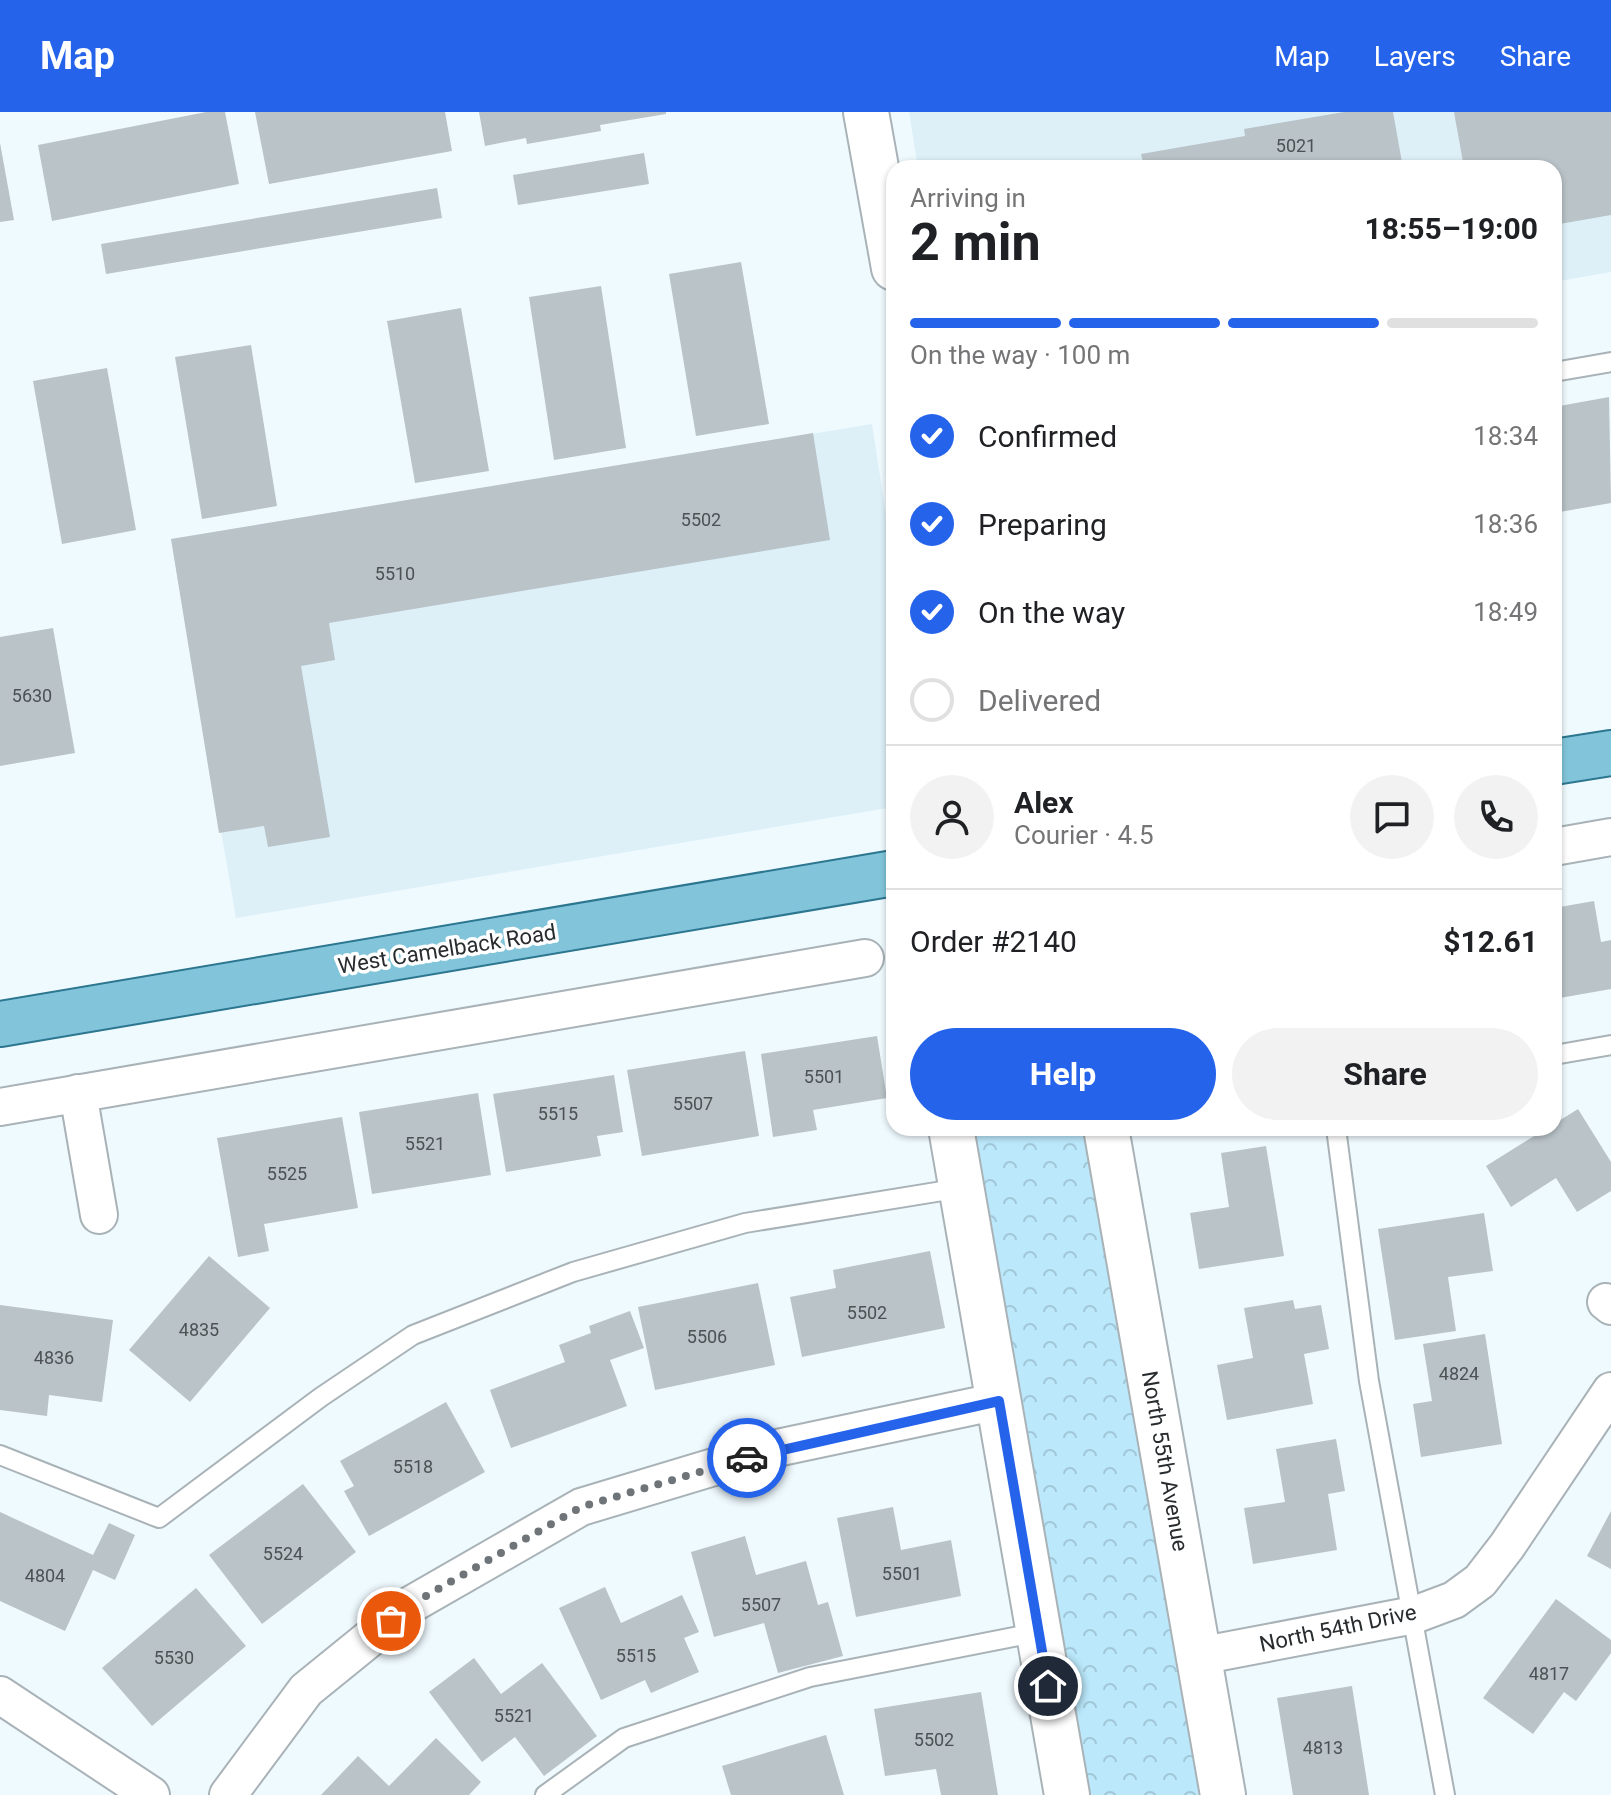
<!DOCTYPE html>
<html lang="en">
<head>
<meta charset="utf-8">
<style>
  :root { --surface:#fff; --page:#f2f2f2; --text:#202124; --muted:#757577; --line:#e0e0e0; --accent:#2563eb }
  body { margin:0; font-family:Roboto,sans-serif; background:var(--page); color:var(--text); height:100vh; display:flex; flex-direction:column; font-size:30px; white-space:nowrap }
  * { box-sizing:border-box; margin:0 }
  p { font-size:26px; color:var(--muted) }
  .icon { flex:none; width:44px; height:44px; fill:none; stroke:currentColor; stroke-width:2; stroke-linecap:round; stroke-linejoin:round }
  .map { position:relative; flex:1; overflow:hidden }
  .panel { position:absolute; left:886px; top:48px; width:676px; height:976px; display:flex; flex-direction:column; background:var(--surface); border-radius:24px; box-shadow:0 2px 6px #0004 }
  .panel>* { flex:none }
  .pin { position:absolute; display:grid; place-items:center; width:68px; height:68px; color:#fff; margin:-34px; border:4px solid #fff; border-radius:50%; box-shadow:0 2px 8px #0007 }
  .courier { position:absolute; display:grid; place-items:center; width:80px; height:80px; margin:-40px; border:6px solid #2563eb; border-radius:50%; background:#fff; color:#222; box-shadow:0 2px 10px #0007 }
  .headline em { font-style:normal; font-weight:700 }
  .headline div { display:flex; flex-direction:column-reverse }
  .headline { display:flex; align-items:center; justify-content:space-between; height:136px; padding:0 24px }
  h1 { font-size:52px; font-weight:700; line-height:60px }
  .bar { display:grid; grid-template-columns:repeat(4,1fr); gap:12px 8px; align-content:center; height:96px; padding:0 24px }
  .bar i { height:10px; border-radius:6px; background:var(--line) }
  .bar .current { background:var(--accent) }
  .bar p { grid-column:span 4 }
  .line { display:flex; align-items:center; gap:20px; padding:0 24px; border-top:2px solid var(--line) }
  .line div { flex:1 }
  .round { display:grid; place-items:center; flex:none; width:84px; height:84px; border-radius:42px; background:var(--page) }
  ol { padding:0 24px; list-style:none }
  li { display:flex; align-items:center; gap:24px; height:88px }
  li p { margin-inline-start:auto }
  li .icon { padding:8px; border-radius:50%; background:var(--accent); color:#fff; stroke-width:4 }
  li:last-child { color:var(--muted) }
  li i { width:44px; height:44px; border:4px solid var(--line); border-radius:50% }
  .action { display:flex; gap:16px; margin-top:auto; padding:16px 24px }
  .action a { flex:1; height:92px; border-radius:48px; background:var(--accent); color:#fff; font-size:32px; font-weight:700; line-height:92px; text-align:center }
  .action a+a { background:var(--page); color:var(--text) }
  header { display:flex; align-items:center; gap:48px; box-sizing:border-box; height:112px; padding:0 40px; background:var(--accent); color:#fff }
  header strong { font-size:38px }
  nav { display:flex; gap:44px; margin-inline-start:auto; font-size:28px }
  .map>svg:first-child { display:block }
  .built { fill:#ddf0f8 }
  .park { fill:url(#park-crowns) }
  .building { fill:#b9c3c8 }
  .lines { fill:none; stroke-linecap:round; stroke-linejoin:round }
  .lane-casing { stroke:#a9b3b7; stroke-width:22 }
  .street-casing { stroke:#a9b3b7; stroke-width:40 }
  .secondary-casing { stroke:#a9b3b7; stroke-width:48 }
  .primary-casing { stroke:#2c768f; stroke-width:48 }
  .lane { stroke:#fff; stroke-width:18 }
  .street { stroke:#fff; stroke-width:36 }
  .secondary { stroke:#fff; stroke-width:44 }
  .primary { stroke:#82c5db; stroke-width:44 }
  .done { stroke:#6e7477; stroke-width:8; stroke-dasharray:0 14.4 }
  .route { stroke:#2563eb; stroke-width:10 }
  .labels { text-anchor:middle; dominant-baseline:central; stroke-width:7; stroke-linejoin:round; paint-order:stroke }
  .number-label { font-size:18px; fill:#4c5254 }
  .street-label { font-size:22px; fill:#282c2e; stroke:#fff }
</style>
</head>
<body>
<header>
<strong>Map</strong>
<nav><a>Map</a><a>Layers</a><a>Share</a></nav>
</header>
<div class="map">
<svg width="1611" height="1683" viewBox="0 0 1611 1683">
  <defs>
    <pattern id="park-crowns" width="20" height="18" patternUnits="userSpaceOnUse" patternTransform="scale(2)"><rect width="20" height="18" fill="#bbe8fb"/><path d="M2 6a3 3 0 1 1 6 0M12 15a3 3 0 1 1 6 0" fill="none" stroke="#a1c7d7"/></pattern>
  </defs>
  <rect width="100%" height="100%" fill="#effaff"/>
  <g class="built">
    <path d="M909,0H1611V160L1554,170V56H918Z"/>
    <path d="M872,312L894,455V695L236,806L171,427Z"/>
  </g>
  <path class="park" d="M974,1016H1087L1200,1683H1088Z"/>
  <g class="building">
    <path d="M206,0H225L239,72L52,109L38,33Z"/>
    <path d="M255,0H445L452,39L269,72Z"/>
    <path d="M479,0H666V2L600,13L601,19L527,32L526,26L485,34Z"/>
    <path d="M1344,0H1393L1403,56H1118L1143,50L1141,42L1245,24L1244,17Z"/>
    <path d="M1454,0H1611V103L1554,113V56H1464Z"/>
    <path d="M0,31L14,108L0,110Z"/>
    <path d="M644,41L649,72L518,93L513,63Z"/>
    <path d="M437,76L442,106L106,162L101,132Z"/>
    <path d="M741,150L769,312L696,324L669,162Z"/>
    <path d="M601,174L626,336L554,348L529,185Z"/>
    <path d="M461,196L489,359L415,371L387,209Z"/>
    <path d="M251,233L277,394L202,407L175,245Z"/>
    <path d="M107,256L136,418L62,432L33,269Z"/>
    <path d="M1609,285L1611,391L1554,401V295Z"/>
    <path d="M813,321L830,428L329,511L335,548L301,554L330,725L268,735L264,714L219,721L171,427Z"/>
    <path d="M53,516L75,641L0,654V525Z"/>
    <path d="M1594,789L1601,830L1611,828V877L1554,887V796Z"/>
    <path d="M877,924L887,986L813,998L817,1018L773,1025L761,942Z"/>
    <path d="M745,939L759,1024L642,1044L627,958Z"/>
    <path d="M614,963L623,1020L597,1024L601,1044L506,1060L493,982Z"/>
    <path d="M478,981L491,1063L372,1082L359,1000Z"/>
    <path d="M1578,997L1611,1050V1079L1577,1100L1556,1066L1511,1095L1486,1054L1547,1016H1554V1012Z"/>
    <path d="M342,1005L358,1096L264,1112L269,1139L238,1145L217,1026Z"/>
    <path d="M1266,1034L1284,1144L1199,1157L1190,1101L1229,1095L1221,1041Z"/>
    <path d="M1484,1101L1493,1159L1448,1165L1456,1219L1395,1228L1378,1117Z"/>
    <path d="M930,1139L945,1216L802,1245L790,1185L836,1176L833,1158Z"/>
    <path d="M209,1144L270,1196L190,1290L129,1238Z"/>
    <path d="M758,1171L775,1253L655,1278L638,1195Z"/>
    <path d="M1293,1188L1295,1197L1321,1193L1329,1237L1304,1242L1313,1292L1227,1308L1217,1253L1253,1246L1244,1196Z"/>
    <path d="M0,1193L113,1208L102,1290L49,1283L47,1304L0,1298Z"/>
    <path d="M630,1199L644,1236L610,1248L627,1294L511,1336L490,1278L565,1250L559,1233L591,1221L589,1214Z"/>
    <path d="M1485,1222L1502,1332L1421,1345L1413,1292L1432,1289L1423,1232Z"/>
    <path d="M446,1290L485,1360L369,1424L344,1379L354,1374L340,1349Z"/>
    <path d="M1336,1327L1345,1379L1328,1382L1337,1438L1253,1452L1244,1396L1285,1390L1276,1337Z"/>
    <path d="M303,1372L356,1440L262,1512L209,1443Z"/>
    <path d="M893,1395L901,1438L951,1428L961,1484L856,1505L837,1406Z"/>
    <path d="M1611,1399V1457L1587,1444Z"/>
    <path d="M0,1400L93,1443L109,1411L135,1423L115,1468L93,1458L65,1519L0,1489Z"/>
    <path d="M745,1424L756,1463L806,1449L818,1493L828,1490L843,1544L778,1561L764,1511L714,1525L691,1440Z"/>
    <path d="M605,1475L621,1511L682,1483L699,1520L684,1526L699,1560L651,1581L645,1568L601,1588L559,1496Z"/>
    <path d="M196,1476L246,1534L152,1614L102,1556Z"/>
    <path d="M1556,1487L1611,1528V1541L1576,1589L1564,1580L1533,1622L1483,1586Z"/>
    <path d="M474,1546L501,1582L542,1551L597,1624L544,1664L515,1625L482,1650L429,1580Z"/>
    <path d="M1352,1574L1369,1683H1293L1277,1586Z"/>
    <path d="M981,1580L998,1683H941L936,1657L885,1664L874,1597Z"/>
    <path d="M826,1623L844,1683H731L722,1654Z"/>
    <path d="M436,1626L481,1670L469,1683H321L358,1644L389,1674Z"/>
  </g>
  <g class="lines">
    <g class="lane-casing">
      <g id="lane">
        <path d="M1554,260L1611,250"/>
        <path d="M1554,943L1611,933"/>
        <path d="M1336,1016L1369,1269L1445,1683"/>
        <path d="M0,1343L159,1406L321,1285L413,1223L573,1160L745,1111L961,1076"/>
        <path d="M545,1683L624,1626L810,1565L1039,1520"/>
      </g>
    </g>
    <g class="street-casing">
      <g id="street">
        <path d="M1554,735L1611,725"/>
        <path d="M78,981L99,1103"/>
        <path d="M0,995L865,846"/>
        <path d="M1606,1190L1611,1194"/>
        <path d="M1199,1544L1414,1503L1454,1488L1480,1469L1507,1434L1611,1279"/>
        <path d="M0,1583L151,1683"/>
        <path d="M228,1683L306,1578L412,1492L581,1395L777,1336L999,1289"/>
      </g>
    </g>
    <g class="secondary-casing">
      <g id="secondary">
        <path d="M866,0L894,156"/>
        <path d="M951,1016L1067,1683"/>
        <path d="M1106,1016L1223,1683"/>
      </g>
    </g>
    <g class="primary-casing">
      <g id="primary">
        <path d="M1554,650L1611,641"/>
        <path d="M0,912L894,761"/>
      </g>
    </g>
    <use href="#lane" class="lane"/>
    <use href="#street" class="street"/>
    <use href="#secondary" class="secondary"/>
    <use href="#primary" class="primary"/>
  </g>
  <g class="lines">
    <path class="done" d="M391,1509L412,1492L581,1395L747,1346"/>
    <path class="route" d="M747,1346L999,1289L1048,1574"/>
  </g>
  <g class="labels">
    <g class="number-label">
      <text x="1296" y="33">5021</text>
      <text x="701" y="407">5502</text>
      <text x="395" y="461">5510</text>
      <text x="32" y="583">5630</text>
      <text x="824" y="964">5501</text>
      <text x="693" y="991">5507</text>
      <text x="558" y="1001">5515</text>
      <text x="425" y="1031">5521</text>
      <text x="287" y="1061">5525</text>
      <text x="867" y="1200">5502</text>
      <text x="199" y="1217">4835</text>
      <text x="707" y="1224">5506</text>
      <text x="54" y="1245">4836</text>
      <text x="1459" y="1261">4824</text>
      <text x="413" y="1354">5518</text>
      <text x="283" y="1441">5524</text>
      <text x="902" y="1461">5501</text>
      <text x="45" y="1463">4804</text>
      <text x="761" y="1492">5507</text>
      <text x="636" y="1543">5515</text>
      <text x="174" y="1545">5530</text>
      <text x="1549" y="1561">4817</text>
      <text x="514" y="1603">5521</text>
      <text x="934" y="1627">5502</text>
      <text x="1323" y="1635">4813</text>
    </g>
    <g class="street-label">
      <text transform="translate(447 837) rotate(-9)">West Camelback Road</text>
      <text transform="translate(1165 1349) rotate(80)">North 55th Avenue</text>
      <text transform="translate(1338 1516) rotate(-12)">North 54th Drive</text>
    </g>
  </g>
</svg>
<div class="pin" style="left:391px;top:1509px;background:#ea580c"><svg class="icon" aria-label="bag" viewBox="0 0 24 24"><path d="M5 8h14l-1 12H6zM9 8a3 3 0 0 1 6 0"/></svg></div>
<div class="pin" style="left:1048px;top:1574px;background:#1f2937"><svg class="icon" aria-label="home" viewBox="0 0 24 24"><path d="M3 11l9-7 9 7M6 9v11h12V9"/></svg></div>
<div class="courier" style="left:747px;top:1346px"><svg class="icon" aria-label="car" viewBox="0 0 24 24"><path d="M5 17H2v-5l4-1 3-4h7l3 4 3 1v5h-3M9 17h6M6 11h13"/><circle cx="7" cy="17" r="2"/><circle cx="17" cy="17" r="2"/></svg></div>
<section class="panel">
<div class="headline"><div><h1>2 min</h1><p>Arriving in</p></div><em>18:55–19:00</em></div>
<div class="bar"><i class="current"></i><i class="current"></i><i class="current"></i><i></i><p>On the way · 100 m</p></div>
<ol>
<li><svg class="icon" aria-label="check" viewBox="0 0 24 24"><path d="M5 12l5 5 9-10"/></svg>Confirmed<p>18:34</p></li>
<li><svg class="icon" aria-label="check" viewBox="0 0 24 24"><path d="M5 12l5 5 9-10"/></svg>Preparing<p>18:36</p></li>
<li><svg class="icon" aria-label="check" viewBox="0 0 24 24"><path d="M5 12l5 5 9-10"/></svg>On the way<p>18:49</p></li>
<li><i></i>Delivered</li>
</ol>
<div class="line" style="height:144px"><a class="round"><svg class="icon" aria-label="person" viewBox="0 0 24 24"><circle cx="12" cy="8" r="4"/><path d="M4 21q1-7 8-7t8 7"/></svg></a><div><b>Alex</b><p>Courier · 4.5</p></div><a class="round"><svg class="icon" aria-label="chat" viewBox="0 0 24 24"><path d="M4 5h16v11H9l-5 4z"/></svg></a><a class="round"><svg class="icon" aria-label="phone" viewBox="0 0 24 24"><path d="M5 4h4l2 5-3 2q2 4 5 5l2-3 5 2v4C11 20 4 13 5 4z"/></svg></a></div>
<div class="line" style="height:104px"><div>Order #2140</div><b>$12.61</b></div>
<div class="action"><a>Help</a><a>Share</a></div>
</section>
</div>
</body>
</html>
